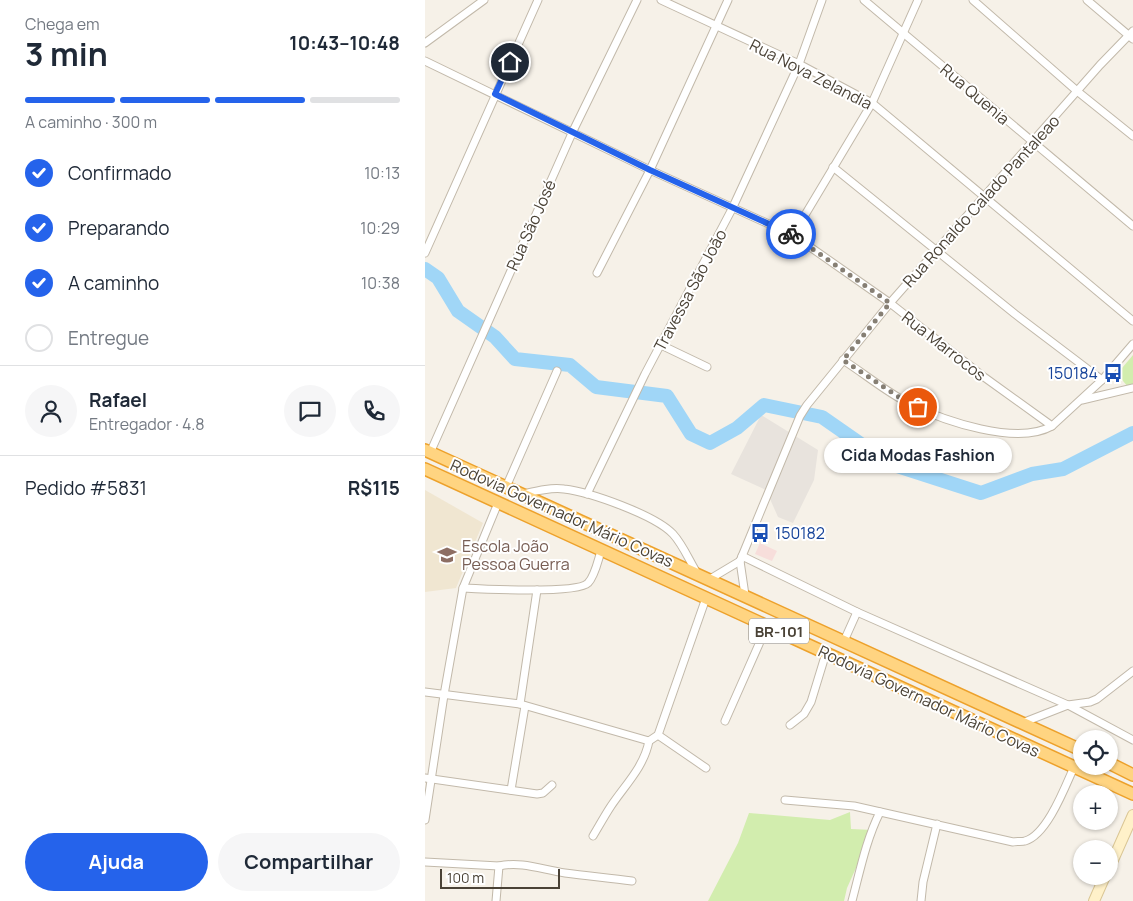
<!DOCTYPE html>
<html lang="pt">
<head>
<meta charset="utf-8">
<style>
  :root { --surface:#fff; --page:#f6f6f7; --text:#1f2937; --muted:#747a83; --line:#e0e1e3; --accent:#2563eb }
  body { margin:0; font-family:Manrope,sans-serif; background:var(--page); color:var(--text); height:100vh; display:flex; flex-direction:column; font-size:19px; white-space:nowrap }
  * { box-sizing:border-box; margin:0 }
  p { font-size:16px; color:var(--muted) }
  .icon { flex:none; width:28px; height:28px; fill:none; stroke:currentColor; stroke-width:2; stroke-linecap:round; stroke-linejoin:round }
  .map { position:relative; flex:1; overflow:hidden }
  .details { display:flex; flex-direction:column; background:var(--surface); width:425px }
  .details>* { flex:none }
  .controls { position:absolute; left:648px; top:730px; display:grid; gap:10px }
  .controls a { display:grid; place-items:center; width:45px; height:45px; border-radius:50%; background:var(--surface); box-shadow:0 1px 4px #0004; font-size:25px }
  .scale { position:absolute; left:15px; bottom:12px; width:120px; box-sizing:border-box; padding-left:5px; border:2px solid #4a4236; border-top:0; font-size:14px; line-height:18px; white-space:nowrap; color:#4a4236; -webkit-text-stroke:4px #fff; paint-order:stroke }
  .pin { position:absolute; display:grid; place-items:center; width:42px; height:42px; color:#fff; margin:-21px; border:2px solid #fff; border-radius:50%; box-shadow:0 1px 5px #0007 }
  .courier { position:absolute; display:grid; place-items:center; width:50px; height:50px; margin:-25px; border:4px solid #2563eb; border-radius:50%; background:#fff; color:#222; box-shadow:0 1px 6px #0007 }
  .bubble { position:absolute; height:35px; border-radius:18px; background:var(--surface); box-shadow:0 1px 4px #0004; font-size:16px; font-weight:700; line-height:35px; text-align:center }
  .head em { font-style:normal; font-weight:700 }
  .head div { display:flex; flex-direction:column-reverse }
  .head { display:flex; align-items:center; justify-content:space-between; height:85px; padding:0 25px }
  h1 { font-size:32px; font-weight:700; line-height:38px }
  .bar { display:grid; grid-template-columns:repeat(4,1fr); gap:8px 5px; align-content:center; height:60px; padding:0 25px }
  .bar i { height:6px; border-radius:4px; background:var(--line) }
  .bar .current { background:var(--accent) }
  .bar p { grid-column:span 4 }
  .line { display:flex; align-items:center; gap:12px; padding:0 25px; border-top:1px solid var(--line) }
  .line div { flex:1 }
  .round { display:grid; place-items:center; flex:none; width:52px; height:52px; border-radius:26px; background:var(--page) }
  ol { padding:0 25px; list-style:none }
  li { display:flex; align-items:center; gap:15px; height:55px }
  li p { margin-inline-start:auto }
  li .icon { padding:5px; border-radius:50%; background:var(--accent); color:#fff; stroke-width:4 }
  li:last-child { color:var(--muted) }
  li i { width:28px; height:28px; border:2px solid var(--line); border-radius:50% }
  .action { display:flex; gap:10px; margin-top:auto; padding:10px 25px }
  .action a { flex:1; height:58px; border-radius:30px; background:var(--accent); color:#fff; font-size:20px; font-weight:700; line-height:58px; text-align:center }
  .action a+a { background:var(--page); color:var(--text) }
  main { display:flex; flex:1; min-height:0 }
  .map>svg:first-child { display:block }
  .industrial { fill:#e8e3dd }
  .education { fill:#f0e6d1 }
  .medical { fill:#f7dedb }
  .green { fill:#d2edae }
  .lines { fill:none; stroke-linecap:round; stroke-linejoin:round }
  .river { stroke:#a0d6f7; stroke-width:14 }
  .minor-casing { stroke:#c2b9aa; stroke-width:9 }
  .secondary-casing { stroke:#dac694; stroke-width:12 }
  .trunk-casing { stroke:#eda12b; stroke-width:14 }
  .minor { stroke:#fff; stroke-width:7 }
  .secondary { stroke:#fff1c9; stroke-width:10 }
  .trunk { stroke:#ffd481; stroke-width:11 }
  .done { stroke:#867f74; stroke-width:5; stroke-dasharray:0 9 }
  .route { stroke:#2563eb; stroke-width:6 }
  .labels { text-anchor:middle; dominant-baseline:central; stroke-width:4; stroke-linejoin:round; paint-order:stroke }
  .shield { fill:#fff; stroke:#807b72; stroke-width:1 }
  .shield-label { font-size:15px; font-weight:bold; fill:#4a4236 }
  .street-label { font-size:16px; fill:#4a4236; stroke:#fff }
  .transit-label { font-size:16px; fill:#164399; stroke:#fff; text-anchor:end }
  .education-label { font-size:16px; fill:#785e54; stroke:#fff; text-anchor:start }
</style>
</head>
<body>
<main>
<section class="details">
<div class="head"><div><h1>3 min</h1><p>Chega em</p></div><em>10:43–10:48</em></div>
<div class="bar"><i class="current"></i><i class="current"></i><i class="current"></i><i></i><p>A caminho · 300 m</p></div>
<ol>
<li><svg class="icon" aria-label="check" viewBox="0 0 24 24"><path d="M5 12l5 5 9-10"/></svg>Confirmado<p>10:13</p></li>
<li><svg class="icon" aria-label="check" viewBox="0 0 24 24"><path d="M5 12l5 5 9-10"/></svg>Preparando<p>10:29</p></li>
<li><svg class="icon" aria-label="check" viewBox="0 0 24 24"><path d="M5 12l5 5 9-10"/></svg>A caminho<p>10:38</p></li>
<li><i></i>Entregue</li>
</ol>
<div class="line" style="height:90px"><a class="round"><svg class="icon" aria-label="person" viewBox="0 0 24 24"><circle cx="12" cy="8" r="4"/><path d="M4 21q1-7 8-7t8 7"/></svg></a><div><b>Rafael</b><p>Entregador · 4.8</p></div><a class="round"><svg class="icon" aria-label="chat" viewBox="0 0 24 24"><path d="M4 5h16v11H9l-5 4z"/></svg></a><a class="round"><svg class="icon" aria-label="phone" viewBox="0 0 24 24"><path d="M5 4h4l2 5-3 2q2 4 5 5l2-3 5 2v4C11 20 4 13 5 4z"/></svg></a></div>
<div class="line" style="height:65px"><div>Pedido #5831</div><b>R$115</b></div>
<div class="action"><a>Ajuda</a><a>Compartilhar</a></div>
</section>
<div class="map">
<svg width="708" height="901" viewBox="0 0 708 901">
  <rect width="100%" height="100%" fill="#f6f1e8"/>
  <path class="industrial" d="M336,415L393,450L389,480L368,523L353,517L341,490L306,474Z"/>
  <path class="education" d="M0,490L58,523L31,588L0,592Z"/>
  <path class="medical" d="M335,543L352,551L347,561L330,554Z"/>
  <g class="green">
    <path d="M708,355V387L704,388L692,374Z"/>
    <path d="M425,812L426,829L448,830L422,888L419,901H283L313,843L324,813L405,820Z"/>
  </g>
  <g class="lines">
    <path class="river" d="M0,269L13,278L33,311L70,337L90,359L145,365L171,387L242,396L266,434L285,443L312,428L339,405L397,417L463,463L556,493L607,474L638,469L708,433"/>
    <g class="minor-casing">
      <g id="minor">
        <path d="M236,0L374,64L447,103L708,321"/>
        <path d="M439,0L708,226"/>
        <path d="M548,0L652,91L708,136"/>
        <path d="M662,0L708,39"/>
        <path d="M0,43L59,0"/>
        <path d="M0,61L225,170L368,235L465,303L559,377L627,426L677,380L708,344"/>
        <path d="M408,167L590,314L677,380"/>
        <path d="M368,235L447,103L493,0"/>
        <path d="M0,253L113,0"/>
        <path d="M172,273L225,170L303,0"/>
        <path d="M236,345L282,367"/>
        <path d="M418,360C440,374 461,392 485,404C519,421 592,446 627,426"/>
        <path d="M657,400L708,388"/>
        <path d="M5,453L148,131L212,0"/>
        <path d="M81,487L132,371"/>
        <path d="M98,494C111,491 126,487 139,489C165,492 230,515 248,534C258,545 264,560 272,573"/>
        <path d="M162,494L220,374L307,209L374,64L397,0"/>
        <path d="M317,556L432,612L643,705L708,740"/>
        <path d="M315,561L375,416L382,405L465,303L675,65L708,31"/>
        <path d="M315,561L320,595"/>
        <path d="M285,579L315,561"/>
        <path d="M38,588C57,589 153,594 163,583C170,576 173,560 176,551"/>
        <path d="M419,641L432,612"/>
        <path d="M0,692L95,704L224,741"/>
        <path d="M95,704L112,590"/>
        <path d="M300,721L342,626"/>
        <path d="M597,723L643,705L665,702L672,699L708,671"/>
        <path d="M365,725L379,714L386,702L401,653"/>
        <path d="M233,735L281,768"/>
        <path d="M224,741L233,735L281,598"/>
        <path d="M0,778L112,794L118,793L127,785"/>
        <path d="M86,790L100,706"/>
        <path d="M360,800L429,806L588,842C592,841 597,842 600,841C622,835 640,787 649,767"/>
        <path d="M0,820L19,695L38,588L73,503"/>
        <path d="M168,836C174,826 180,815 186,806C200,785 219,767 224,741"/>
        <path d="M0,862L74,866C97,861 118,870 140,873C162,876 185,878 207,881"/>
        <path d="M71,901L74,866"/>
        <path d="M427,901C435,871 441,840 455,812"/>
        <path d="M496,901L498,882L512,824"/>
      </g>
    </g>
    <g class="secondary-casing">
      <g id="secondary">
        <path d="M684,869L708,815"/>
        <path d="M669,901L680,876"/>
      </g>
    </g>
    <g class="trunk-casing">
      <g id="trunk">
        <path d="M0,450L656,750"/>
        <path d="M0,469L708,794"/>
        <path d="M684,763L708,775"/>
      </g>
    </g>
    <use href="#minor" class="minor"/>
    <use href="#secondary" class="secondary"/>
    <use href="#trunk" class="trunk"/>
  </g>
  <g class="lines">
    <path class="done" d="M366,234L465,303L418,360L483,403L493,407"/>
    <path class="route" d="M85,62L70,94L225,170L366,234"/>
  </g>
  <defs>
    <g id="bus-bare" transform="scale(1.5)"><path d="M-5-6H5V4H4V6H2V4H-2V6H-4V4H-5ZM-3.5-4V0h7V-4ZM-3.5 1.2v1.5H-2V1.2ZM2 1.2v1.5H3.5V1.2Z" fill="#1a4fb4" stroke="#fff" stroke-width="2.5" paint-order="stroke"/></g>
    <g id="school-bare" transform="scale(1.5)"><path d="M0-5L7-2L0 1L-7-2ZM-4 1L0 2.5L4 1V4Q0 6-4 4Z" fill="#8d6e63" stroke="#fff" stroke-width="2.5" paint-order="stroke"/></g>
  </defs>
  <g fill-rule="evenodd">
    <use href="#bus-bare" x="688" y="373"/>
    <use href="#bus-bare" x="335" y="533"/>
    <use href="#school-bare" x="22" y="555"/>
  </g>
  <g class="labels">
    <rect class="shield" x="324" y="618.5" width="60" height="25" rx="4"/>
    <g class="shield-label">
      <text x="354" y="631">BR-101</text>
    </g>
    <g class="street-label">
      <text transform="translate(386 74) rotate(27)">Rua Nova Zelandia</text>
      <text transform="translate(550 94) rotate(40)">Rua Quenia</text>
      <text transform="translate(556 201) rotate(-48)">Rua Ronaldo Calado Pantaleao</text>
      <text transform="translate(106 225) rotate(-66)">Rua São José</text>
      <text transform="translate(265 290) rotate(-62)">Travessa São João</text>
      <text transform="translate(519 346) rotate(38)">Rua Marrocos</text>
      <text transform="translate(137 513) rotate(24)">Rodovia Governador Mário Covas</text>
      <text transform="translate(504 701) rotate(25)">Rodovia Governador Mário Covas</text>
    </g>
    <g class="transit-label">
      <text x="673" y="373">150184</text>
      <text x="350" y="533" text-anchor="start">150182</text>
    </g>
    <g class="education-label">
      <text x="37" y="546">Escola João<tspan x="37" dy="18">Pessoa Guerra</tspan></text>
    </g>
  </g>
</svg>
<div class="controls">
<a><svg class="icon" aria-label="locate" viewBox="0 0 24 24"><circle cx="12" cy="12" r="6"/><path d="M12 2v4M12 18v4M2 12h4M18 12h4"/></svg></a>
<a>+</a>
<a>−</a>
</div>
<div class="scale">100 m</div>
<div class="pin" style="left:493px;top:407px;background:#ea580c"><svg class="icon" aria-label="bag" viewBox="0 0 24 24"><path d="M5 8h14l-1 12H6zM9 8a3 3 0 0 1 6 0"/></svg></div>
<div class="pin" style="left:85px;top:62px;background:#1f2937"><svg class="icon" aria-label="home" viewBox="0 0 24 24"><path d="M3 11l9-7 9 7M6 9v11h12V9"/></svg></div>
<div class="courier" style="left:366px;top:234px"><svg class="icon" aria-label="bike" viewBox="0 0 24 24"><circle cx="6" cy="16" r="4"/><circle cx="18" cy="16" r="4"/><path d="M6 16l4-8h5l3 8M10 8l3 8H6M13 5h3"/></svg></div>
<div class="bubble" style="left:399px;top:438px;width:188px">Cida Modas Fashion</div>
</div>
</main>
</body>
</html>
